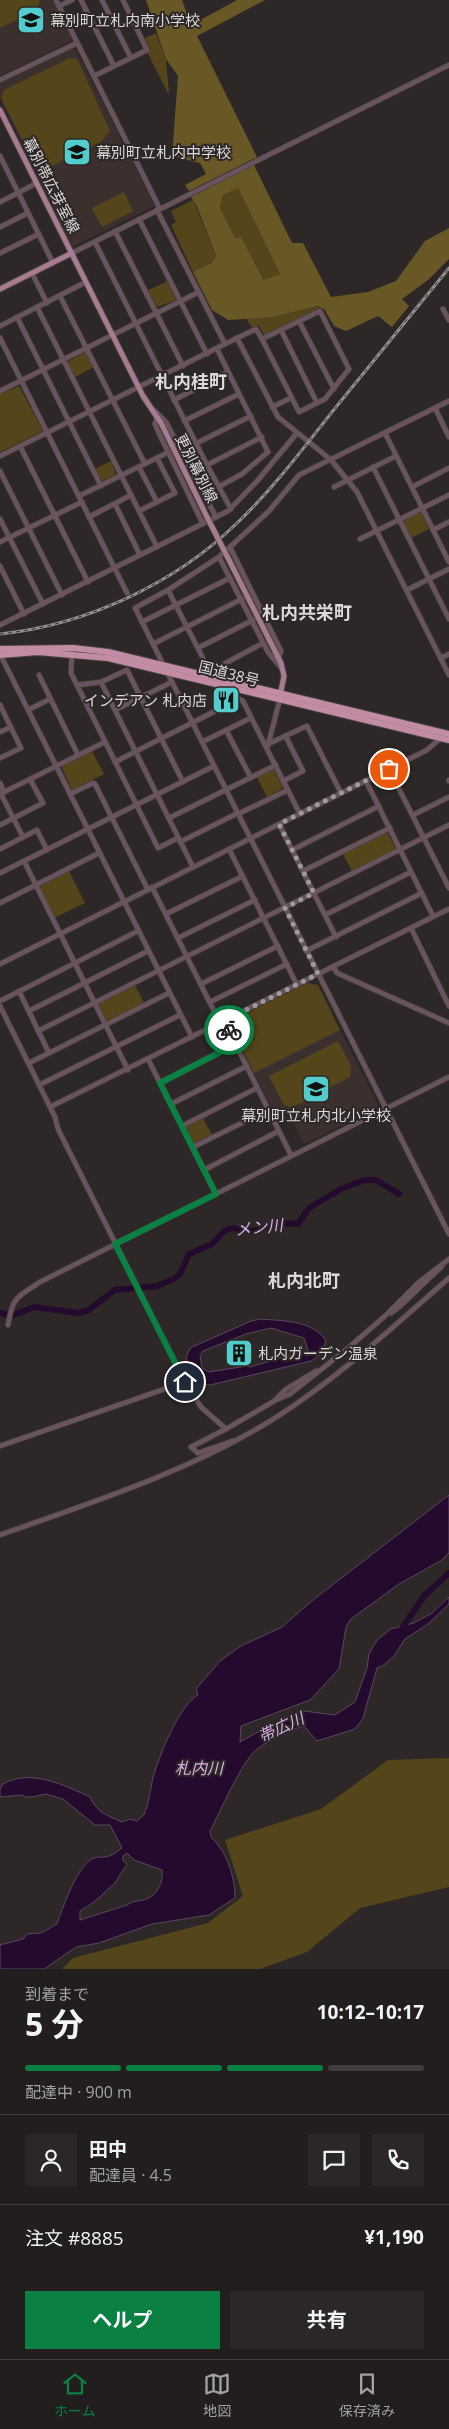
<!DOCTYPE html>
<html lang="ja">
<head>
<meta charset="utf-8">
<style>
  :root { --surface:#221e1d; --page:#2a2726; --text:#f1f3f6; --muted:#a2a2a4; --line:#3f3c3b; --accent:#0b8043 }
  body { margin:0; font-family:"Open Sans","Noto Sans JP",sans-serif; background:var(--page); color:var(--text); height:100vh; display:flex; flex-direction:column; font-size:19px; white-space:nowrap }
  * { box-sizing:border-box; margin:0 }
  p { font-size:16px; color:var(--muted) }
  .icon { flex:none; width:28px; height:28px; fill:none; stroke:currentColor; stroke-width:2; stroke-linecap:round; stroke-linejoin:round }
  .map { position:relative; height:1969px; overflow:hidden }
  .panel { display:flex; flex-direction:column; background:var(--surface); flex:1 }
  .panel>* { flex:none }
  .pin { position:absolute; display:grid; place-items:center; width:42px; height:42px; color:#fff; margin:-21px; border:2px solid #fff; border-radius:50%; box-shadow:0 1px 5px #0007 }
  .courier { position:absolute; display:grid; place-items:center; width:50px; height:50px; margin:-25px; border:4px solid #0b8043; border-radius:50%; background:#fff; color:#222; box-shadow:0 1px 6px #0007 }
  .head em { font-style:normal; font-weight:700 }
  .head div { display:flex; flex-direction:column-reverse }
  .head { display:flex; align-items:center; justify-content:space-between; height:85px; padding:0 25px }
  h1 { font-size:32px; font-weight:700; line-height:38px }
  .bar { display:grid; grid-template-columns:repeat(4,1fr); gap:8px 5px; align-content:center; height:60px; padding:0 25px }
  .bar i { height:6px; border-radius:4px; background:var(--line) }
  .bar .active { background:var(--accent) }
  .bar p { grid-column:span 4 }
  .line { display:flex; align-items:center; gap:12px; padding:0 25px; border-top:1px solid var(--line) }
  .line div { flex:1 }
  .round { display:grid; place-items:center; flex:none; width:52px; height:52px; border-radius:0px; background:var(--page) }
  .cta { display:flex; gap:10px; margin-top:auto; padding:10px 25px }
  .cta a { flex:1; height:58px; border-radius:0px; background:var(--accent); color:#fff; font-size:20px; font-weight:700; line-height:58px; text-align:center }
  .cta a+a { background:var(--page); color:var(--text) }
  .menu { display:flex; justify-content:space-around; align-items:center; height:70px; border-top:1px solid var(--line); background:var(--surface); font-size:14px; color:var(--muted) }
  .menu a { display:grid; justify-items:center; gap:2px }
  .menu .active { color:var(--accent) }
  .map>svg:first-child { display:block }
  .built { fill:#3c302f }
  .green { fill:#54461a }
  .forest { fill:#685826; fill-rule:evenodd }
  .water { fill:#240a2d; stroke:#5b4860; fill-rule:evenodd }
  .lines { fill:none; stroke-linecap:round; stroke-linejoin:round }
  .river { stroke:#240a2d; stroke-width:6 }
  .minor-casing { stroke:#494443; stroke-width:6 }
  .major-casing { stroke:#494443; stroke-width:7 }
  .highway-casing { stroke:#494443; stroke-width:8 }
  .minor { stroke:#69535d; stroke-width:4.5 }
  .major { stroke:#a87c90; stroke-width:5 }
  .highway { stroke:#c18ca4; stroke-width:6 }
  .rail-casing { stroke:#93908f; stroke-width:3 }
  .rail { stroke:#2d2827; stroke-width:1; stroke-dasharray:4; stroke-linecap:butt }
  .major-bridge-casing { stroke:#494443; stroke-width:7; stroke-linecap:butt }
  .major-bridge { stroke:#a87c90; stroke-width:5 }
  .done { stroke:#9f9b9a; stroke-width:5; stroke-dasharray:0 9 }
  .route { stroke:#0b8043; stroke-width:6 }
  .labels { text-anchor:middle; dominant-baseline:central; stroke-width:4; stroke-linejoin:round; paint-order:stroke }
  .poi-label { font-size:15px; fill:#dcd9d8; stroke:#2d2827; text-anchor:start }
  .street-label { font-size:15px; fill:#dcd9d8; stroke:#2d2827 }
  .water-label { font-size:16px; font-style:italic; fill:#ddaeef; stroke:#2d2827 }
  .quarter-label { font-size:18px; font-weight:bold; fill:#dcd9d8; stroke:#2d2827 }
</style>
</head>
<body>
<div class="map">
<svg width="449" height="1969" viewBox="0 0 449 1969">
  <rect width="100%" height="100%" fill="#2d2827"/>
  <g class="built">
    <path d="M0,0H53L73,40L0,76Z"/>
    <path d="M74,47L155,206L72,247L0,98V84Z"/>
    <path d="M340,1030L378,1105L376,1108L304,1144L288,1110L276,1116L254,1073Z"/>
  </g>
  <g class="green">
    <path d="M0,0H40L37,10L0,28Z"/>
    <path d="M156,33L166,59L169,95L147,52L150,49L145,38Z"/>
    <path d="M70,58L77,59L110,131L101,142L39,172L1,98L4,90Z"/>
    <path d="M238,188L280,274L265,281L241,237L235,238L220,207L223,195Z"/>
    <path d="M124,192L133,211L102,227L92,208Z"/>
    <path d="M193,200L216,255L214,262L193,272L171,225L176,222L171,211Z"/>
    <path d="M168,281L176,300L157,307L148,290Z"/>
    <path d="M318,306L319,308L265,336L258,325L252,328L246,318L274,317Z"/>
    <path d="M85,352L94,367L75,377L67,362Z"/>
    <path d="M19,386L43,431L0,452V394Z"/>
    <path d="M111,461L116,475L102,481L95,469Z"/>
    <path d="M421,512L429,529L411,538L403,520Z"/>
    <path d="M92,751L104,774L72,790L61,766Z"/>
    <path d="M272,770H274L283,788L267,797L257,777Z"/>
    <path d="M387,832L396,849L352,871L343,854Z"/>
    <path d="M69,871L85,903L54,918L39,887Z"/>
    <path d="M307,983L318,985L340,1030L254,1073L229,1022Z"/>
    <path d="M135,985L144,1003L106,1021L98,1003Z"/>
    <path d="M338,1041L351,1066L350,1077L291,1108L284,1105L269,1076Z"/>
    <path d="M203,1118L212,1135L193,1143L186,1126Z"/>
    <path d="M449,1758V1887L360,1908L307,1952L260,1969H62L73,1958L208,1923L243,1896L225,1840L321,1809L388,1760Z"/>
  </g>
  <g class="forest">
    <path d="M146,0H182L191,25L237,0H265L197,36L257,157L189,191L185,185L206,174L200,163L172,156L178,76L166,59Z"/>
    <path d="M254,165L292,243H303L331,297L368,292L396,281L425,241L449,228V259L428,280L402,299L409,306L392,327L378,316L346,331L334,326L324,309L317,306L274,317L228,320L212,310L193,272L213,262L216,255L197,207L191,197ZM238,188L280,274L264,280L241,237L235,238L220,207L223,195Z"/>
  </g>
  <g class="water">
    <path d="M261,1319C283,1321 313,1320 326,1341L321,1354L311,1361L210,1385C193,1384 191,1371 186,1357L190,1348L251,1321ZM271,1328L304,1338L308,1350L250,1367L247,1366L209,1372L202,1368L200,1356L203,1351L246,1334Z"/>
    <path d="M449,1495V1553L442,1560L399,1584L351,1619L346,1627L339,1669L310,1700L241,1726L240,1742L283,1718L304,1711L335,1715L355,1702L367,1668L369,1654L377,1640L391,1629L414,1623L432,1613L449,1597V1604L428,1624L405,1639L394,1656L384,1665L377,1668L363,1718L355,1729L317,1741L304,1726C288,1730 269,1740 256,1750C241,1763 220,1812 210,1831L211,1837C227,1852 235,1877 235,1898L209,1915L152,1924L99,1943L76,1947L44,1969H0V1945L23,1939L27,1934L41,1933L57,1924C63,1907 76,1870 90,1860C94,1856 104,1858 109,1856C113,1855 118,1851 122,1848L110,1825H95L63,1799L46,1794L32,1797H25L22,1795L0,1797V1789L3,1784C31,1768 66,1786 90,1797C96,1812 108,1816 122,1822L130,1819L137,1821L144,1815C149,1803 150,1791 153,1778C159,1756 179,1705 198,1695L196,1689L220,1661L241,1646L282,1627L313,1600ZM127,1853L134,1860L162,1870C164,1881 157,1896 146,1899C138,1902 134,1900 127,1905L80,1920V1911L94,1902L115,1883L127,1864L123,1861V1856Z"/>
  </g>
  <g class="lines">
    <g class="river">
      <path d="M0,1313L7,1315"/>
      <path d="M13,1315L34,1307L79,1313L87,1311L115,1290L157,1286L174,1279L180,1274L189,1254L212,1244L224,1231L232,1228L254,1231L277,1223L298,1224L309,1208L341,1189L364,1180H376L399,1194"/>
      <path d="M399,1633L424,1596L449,1573"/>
    </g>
    <g class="minor-casing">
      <g id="minor">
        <path d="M56,0L160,209"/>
        <path d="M81,0L114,66"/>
        <path d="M102,0L131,58"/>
        <path d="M59,6L72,0"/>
        <path d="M94,76L147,50L123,0"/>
        <path d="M0,80L77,43"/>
        <path d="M0,156L53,263"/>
        <path d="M0,202L37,183"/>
        <path d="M157,210L225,344"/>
        <path d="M139,219L207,354"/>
        <path d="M0,227L28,213"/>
        <path d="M115,231L183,366"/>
        <path d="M95,242L207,465L231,509"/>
        <path d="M0,253L39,234"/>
        <path d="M72,253L449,65"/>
        <path d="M32,273L47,303"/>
        <path d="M60,296L145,464"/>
        <path d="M37,307L157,547"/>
        <path d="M443,309L449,320"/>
        <path d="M17,317L101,486"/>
        <path d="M299,321L334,389"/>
        <path d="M0,326L86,282"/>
        <path d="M281,330L317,403"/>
        <path d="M0,338L127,593"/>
        <path d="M237,338L256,329L262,339L299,412L325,399L349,369L320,311L262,339"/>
        <path d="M217,349L268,452L242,474L220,486"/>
        <path d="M0,391L199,292"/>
        <path d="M174,400L228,372"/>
        <path d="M272,407L291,398"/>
        <path d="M435,408L449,437"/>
        <path d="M155,411L166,422L216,517"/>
        <path d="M157,417L155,424L157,429L203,524"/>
        <path d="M184,421L239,394"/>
        <path d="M385,433L449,562"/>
        <path d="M20,446L88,582"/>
        <path d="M181,451L251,416"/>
        <path d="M0,456L237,338L278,417L331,460L357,492L449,675"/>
        <path d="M207,465L262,437"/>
        <path d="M139,467L157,502"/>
        <path d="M373,467L449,619"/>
        <path d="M0,471L62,595"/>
        <path d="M334,487L396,456"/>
        <path d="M412,487L449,468"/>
        <path d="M79,496L169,452"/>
        <path d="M115,504L140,555"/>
        <path d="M139,511L175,493L157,458"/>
        <path d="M89,517L131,495"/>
        <path d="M0,519L43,604"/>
        <path d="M433,530L449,522"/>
        <path d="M360,539L449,495"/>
        <path d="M0,542L82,502"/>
        <path d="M230,547L281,651L278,659"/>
        <path d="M219,557L268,652L282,669"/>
        <path d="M0,566L24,614"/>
        <path d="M168,590L209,670"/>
        <path d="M407,590L449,569"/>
        <path d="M142,622L230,578"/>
        <path d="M0,625L228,511L258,480L297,433"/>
        <path d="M153,644L242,599"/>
        <path d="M198,648L253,620"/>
        <path d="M72,652L71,673L158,848L178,838"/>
        <path d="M0,654L192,1037"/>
        <path d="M441,658L449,654"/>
        <path d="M164,666L135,608L168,590L219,557L269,511L299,475L449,401"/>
        <path d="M167,672L449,1234"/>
        <path d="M209,672L263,643"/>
        <path d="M39,675L78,755"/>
        <path d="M101,682L193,867"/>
        <path d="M77,685L101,682L127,670L183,782"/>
        <path d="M280,699L267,749L300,814"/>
        <path d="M0,705L21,748L0,758"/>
        <path d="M28,710L50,699"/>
        <path d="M115,710L172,682"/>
        <path d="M226,730L251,778"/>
        <path d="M0,732L11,727"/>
        <path d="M202,742L251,718"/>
        <path d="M268,744L307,726L341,793"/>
        <path d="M115,762L239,699L243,701L267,749"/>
        <path d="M389,769L449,888"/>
        <path d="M449,780V781"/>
        <path d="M283,781L303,771L286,737"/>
        <path d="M366,781L433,916"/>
        <path d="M0,783L4,792"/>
        <path d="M0,794L105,742"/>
        <path d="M1,794L23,837"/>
        <path d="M70,794L93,783L95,784L148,890"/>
        <path d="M238,814L288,790"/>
        <path d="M413,815L449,797"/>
        <path d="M169,818L276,765"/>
        <path d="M279,824L336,937"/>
        <path d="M0,825L43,803L30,779"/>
        <path d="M180,842L238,813"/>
        <path d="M0,849L37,830L47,850"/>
        <path d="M229,849L297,985"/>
        <path d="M292,850L379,806"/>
        <path d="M24,861L128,1070"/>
        <path d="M303,871L390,828"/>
        <path d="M0,873L214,766"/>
        <path d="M152,887L220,1023"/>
        <path d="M0,903L99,853"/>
        <path d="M166,914L243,876"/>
        <path d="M325,915L411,872"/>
        <path d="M411,928L449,1006"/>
        <path d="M178,938L255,900"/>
        <path d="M306,951L422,893"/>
        <path d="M0,964L427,750L443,736"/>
        <path d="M333,967L337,973L449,1023"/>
        <path d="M201,984L278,946"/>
        <path d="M19,991L49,1053"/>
        <path d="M0,1001L138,931"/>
        <path d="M210,1002L287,964"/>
        <path d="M0,1006L55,1117L58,1129L185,1382L201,1407L226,1429"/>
        <path d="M29,1011L148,951"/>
        <path d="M224,1021L291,1155"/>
        <path d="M38,1031L449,825"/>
        <path d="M148,1059L216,1194"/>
        <path d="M29,1063L169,993"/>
        <path d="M160,1083L236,1044"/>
        <path d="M39,1085L180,1015"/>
        <path d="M171,1104L247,1066"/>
        <path d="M50,1107L449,909"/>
        <path d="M182,1126L257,1088"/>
        <path d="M193,1147L268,1110"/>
        <path d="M204,1170L279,1131"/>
        <path d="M391,1313L399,1307L442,1266"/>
        <path d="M8,1325C13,1295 17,1298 40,1282L449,1077"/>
        <path d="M276,1399L285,1390L316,1371"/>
        <path d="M233,1441L198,1453L191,1447L226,1429L276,1400L290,1394L347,1349L385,1316L418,1283L449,1259"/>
        <path d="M0,1446L185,1382"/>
        <path d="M0,1535C93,1502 191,1471 275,1418C338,1378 393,1327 449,1278"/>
      </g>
    </g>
    <g class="major-casing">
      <g id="major">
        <path d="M0,110L143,396L161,423L207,517"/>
        <path d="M0,289L72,253"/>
        <path d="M227,556L281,663L284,676L280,696"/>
      </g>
    </g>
    <g class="highway-casing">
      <g id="highway">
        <path d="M0,649L73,648L108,652L449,734"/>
        <path d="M0,655L38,652L108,658L449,740"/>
      </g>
    </g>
    <use href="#minor" class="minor"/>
    <use href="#major" class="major"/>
    <use href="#highway" class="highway"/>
    <g class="rail-casing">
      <path id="rail" d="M0,634C86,625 174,584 236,524C272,490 302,450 332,412C371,364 410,316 449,268"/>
    </g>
    <use href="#rail" class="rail"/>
    <g class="major-bridge-casing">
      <path id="major-bridge" d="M207,517L227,556"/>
    </g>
    <use href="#major-bridge" class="major-bridge"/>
  </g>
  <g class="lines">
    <path class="done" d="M229,1030L224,1021L318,974L285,908L314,893L279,824L389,769"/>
    <path class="route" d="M185,1382L115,1244L216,1194L160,1083L236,1044L229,1030"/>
  </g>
  <defs>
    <g id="school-square" transform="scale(1.4375)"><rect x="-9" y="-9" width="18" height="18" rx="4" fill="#52cdcc" stroke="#2d2827"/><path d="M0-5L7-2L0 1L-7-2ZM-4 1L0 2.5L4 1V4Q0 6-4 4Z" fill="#111"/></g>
    <g id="restaurant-square" transform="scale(1.4375)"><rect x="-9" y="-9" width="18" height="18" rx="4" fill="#52cdcc" stroke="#2d2827"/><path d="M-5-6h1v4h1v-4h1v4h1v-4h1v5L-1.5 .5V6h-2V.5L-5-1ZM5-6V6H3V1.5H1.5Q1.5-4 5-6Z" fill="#111"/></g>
    <g id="building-square" transform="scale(1.4375)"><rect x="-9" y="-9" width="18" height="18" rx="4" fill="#52cdcc" stroke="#2d2827"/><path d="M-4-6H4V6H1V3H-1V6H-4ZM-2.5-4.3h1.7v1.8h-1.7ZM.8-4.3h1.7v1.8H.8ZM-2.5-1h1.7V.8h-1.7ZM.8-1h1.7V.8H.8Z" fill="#111"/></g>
  </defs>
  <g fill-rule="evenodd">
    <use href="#school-square" x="31" y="20"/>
    <use href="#school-square" x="77" y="152"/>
    <use href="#restaurant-square" x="226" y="700"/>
    <use href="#school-square" x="316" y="1089"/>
    <use href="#building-square" x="239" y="1353"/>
  </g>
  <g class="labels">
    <g class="poi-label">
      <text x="50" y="20">幕別町立札内南小学校</text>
      <text x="96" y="152">幕別町立札内中学校</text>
      <text x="207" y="700" text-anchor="end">インデアン 札内店</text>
      <text x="316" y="1115" text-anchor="middle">幕別町立札内北小学校</text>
      <text x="258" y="1353">札内ガーデン温泉</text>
    </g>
    <g class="street-label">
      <text transform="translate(52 185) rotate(63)">幕別帯広芽室線</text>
      <text transform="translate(197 468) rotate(63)">更別幕別線</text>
      <text transform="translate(229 673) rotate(14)">国道38号</text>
    </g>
    <g class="water-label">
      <text transform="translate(259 1227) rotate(-6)">メン川</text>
      <text transform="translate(281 1727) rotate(-25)">帯広川</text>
      <text x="199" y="1768">札内川</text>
    </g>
    <g class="quarter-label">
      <text x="191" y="381">札内桂町</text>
      <text x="307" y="612">札内共栄町</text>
      <text x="304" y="1280">札内北町</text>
    </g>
  </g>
</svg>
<div class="pin" style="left:389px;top:769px;background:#ea580c"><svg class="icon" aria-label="bag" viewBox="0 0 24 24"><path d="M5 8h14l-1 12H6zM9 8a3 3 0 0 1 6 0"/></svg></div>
<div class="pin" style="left:185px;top:1382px;background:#1f2937"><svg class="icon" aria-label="home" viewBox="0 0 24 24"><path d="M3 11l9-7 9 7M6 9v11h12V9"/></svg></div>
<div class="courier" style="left:229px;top:1030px"><svg class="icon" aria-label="bike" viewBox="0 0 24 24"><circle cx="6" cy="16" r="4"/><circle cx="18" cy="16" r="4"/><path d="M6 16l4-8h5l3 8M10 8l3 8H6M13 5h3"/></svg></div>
</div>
<section class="panel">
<div class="head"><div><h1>5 分</h1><p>到着まで</p></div><em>10:12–10:17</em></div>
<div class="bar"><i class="active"></i><i class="active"></i><i class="active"></i><i></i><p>配達中 · 900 m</p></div>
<div class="line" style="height:90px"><a class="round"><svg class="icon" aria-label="person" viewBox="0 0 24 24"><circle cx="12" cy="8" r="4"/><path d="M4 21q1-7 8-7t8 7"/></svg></a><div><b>田中</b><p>配達員 · 4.5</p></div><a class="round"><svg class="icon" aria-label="chat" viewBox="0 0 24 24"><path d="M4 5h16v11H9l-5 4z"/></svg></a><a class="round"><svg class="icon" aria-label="phone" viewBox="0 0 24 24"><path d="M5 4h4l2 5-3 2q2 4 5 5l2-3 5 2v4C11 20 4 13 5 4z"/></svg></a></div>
<div class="line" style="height:65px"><div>注文 #8885</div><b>¥1,190</b></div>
<div class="cta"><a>ヘルプ</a><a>共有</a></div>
</section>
<nav class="menu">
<a class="active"><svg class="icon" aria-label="home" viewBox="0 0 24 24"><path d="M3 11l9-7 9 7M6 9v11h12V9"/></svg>ホーム</a>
<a><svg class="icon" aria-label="map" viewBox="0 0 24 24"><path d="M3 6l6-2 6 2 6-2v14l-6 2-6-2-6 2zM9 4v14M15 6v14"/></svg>地図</a>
<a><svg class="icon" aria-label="saved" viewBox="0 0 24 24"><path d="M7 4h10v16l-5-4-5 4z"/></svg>保存済み</a>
</nav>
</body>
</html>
